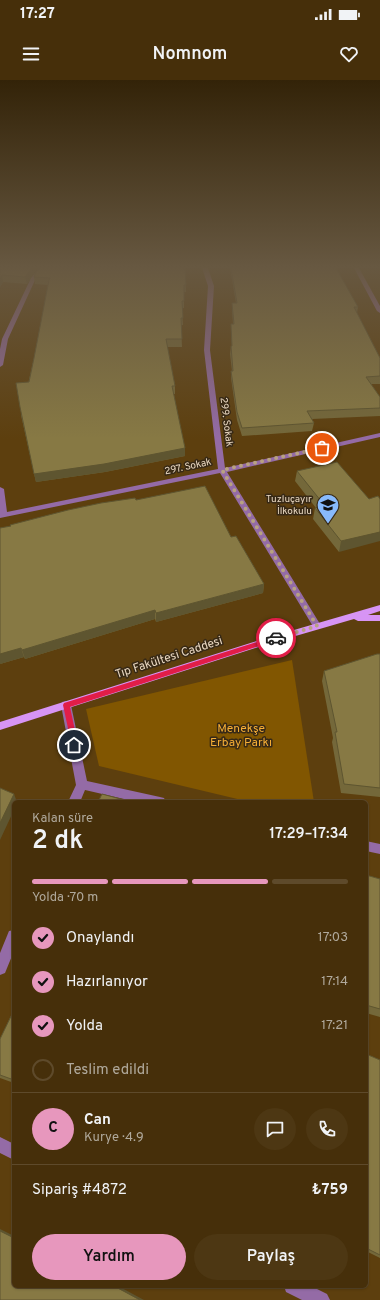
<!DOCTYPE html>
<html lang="tr">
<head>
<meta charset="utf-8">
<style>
  :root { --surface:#462f0a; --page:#4d3713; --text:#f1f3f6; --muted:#b0a99c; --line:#5e4a2b; --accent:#e797bd }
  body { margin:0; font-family:Overpass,sans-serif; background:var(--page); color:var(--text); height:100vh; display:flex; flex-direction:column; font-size:15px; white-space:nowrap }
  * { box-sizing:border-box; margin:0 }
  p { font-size:13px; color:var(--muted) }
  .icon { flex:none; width:22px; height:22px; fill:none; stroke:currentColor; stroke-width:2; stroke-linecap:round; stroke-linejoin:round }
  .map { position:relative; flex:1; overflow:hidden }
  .details { position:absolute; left:12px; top:720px; width:356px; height:488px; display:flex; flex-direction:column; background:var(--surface); border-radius:6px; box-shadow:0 1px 3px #0004,0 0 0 1px var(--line) }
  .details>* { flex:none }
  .pin { position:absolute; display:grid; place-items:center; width:34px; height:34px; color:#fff; margin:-17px; border:2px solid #fff; border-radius:50%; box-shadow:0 1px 4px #0007 }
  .courier { position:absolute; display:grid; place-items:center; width:40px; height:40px; margin:-20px; border:3px solid #e11d48; border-radius:50%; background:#fff; color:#222; box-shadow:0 1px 5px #0007 }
  .head em { font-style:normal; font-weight:600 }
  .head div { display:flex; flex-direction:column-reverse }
  .head { display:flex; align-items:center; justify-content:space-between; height:68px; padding:0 20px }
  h1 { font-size:26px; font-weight:600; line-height:30px }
  .bar { display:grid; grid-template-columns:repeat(4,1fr); gap:6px 4px; align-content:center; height:48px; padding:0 20px }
  .bar i { height:5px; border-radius:3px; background:var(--line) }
  .bar .selected { background:var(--accent) }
  .bar p { grid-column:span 4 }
  .line { display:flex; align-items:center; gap:10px; padding:0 20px; border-top:1px solid var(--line) }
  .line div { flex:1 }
  .round { display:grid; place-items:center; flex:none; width:42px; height:42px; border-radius:21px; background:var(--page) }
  ol { padding:0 20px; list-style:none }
  li { display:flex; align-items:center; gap:12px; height:44px }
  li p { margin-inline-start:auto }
  li .icon { padding:4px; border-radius:50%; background:var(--accent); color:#111; stroke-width:4 }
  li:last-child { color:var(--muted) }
  li i { width:22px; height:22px; border:2px solid var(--line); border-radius:50% }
  .primary-button { display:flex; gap:8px; margin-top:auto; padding:8px 20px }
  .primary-button a { flex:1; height:46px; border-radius:24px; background:var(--accent); color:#111; font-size:16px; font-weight:600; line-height:46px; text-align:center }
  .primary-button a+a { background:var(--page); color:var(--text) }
  .status { display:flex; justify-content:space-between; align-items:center; height:28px; padding:0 20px; background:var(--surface); direction:ltr }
  .status svg { height:11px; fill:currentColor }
  header { display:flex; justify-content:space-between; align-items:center; height:52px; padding:0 20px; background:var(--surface); font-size:18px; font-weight:600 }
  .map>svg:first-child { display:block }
  .green { fill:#815601 }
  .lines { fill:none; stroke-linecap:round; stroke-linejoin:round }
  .minor { fill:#946ba6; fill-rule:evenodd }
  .major { fill:#d794f4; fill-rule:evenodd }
  .wall { fill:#74683a }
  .shaded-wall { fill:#5e5530 }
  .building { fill:#877944; stroke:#5e5530 }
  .route { fill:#e11d48 }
  .done { stroke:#b8a282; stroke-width:4; stroke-dasharray:0 7.2 }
  .labels { text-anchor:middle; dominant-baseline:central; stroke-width:3; stroke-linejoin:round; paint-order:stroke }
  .far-street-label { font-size:10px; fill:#e9d7c0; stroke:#372916 }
  .far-poi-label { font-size:10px; fill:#e9d7c0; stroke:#372916; text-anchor:end }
  .street-label { font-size:12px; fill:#e9d7c0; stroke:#372916 }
  .park-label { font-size:12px; fill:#f6ae35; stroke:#372916 }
</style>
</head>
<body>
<div class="status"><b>17:27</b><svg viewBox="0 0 49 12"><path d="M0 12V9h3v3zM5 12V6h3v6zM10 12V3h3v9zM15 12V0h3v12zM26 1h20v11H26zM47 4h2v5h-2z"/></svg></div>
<header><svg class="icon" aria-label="menu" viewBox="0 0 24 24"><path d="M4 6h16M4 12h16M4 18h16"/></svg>Nomnom<svg class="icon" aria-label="heart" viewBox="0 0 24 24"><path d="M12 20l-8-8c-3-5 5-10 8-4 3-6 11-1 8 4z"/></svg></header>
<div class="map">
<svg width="380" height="1220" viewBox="0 0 380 1220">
  <rect width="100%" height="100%" fill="#5d3f0e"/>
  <path class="green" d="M292,580L314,722H250L99,686L86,629Z"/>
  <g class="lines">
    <g class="minor">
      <path d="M39,188H45L36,198L8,259L3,285L0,287V269L2,259L31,198Z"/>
      <path d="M202,188H208L214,206L210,270L225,388L380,353V357L227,392L320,544L322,546L320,548H314L220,393L0,438V407L4,409L7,432L218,389L204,270L208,206Z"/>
      <path d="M354,188H359L380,226V233L377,231Z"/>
      <path d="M66,621L70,622L71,625L87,701L160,717L164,718L166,722H137L85,710L80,722H68L76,705L61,625L62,622Z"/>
      <path d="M366,761L380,764V774L366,771Z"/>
      <path d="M14,850V871L5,893L0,895V873L9,851Z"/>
      <path d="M0,1057L14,1064V1080L0,1073Z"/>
      <path d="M284,1206H311L327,1214L330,1220H302L286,1212Z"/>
    </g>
    <path class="major" d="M380,525V531L368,535H380V541H358L354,539L268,564L0,650V642L263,559Z"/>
  </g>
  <g class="wall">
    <path d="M0,188H37L27,204L3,202L0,207Z"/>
    <path d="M185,188L186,212H184V228H182L183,245H181L182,267H167L175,306V314H173L185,368V376L105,392L36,402L21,335L34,278L48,205L35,204L34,197Z"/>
    <path d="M230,188H336L358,227L357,233L380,278V304H371L380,317V336L312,339L314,343L312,351L242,356L237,340L231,298V291H232L230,274L231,266H232L231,252V244H233L232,230V223H236Z"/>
    <path d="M297,391L369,419L339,472L313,439L315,428H316L295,401Z"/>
    <path d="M136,420L231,457L264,504L263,513L156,542L155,539L25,579L24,577L0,584Z"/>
    <path d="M380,574V717L341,713L332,662L333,658L322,601L324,591Z"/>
    <path d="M366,795L380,799V937L366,933Z"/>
    <path d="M14,930V1003L0,998V959Z"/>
    <path d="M366,974L380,980V1178L366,1171Z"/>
  </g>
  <g class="shaded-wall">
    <path d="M32,188H37L27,204L25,197Z"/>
    <path d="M2,195L3,202L0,207V198Z"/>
    <path d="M185,368V376L105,392L36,402L34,394Z"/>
    <path d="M380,452V461L339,472L341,461Z"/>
    <path d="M264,504L263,513L156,542V533Z"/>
    <path d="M155,530V539L25,579L22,570Z"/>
    <path d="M21,568L24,577L0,584V574Z"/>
    <path d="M14,714L17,722H14V730L0,760V743Z"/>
    <path d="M0,1149L14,1156V1158L0,1151Z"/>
    <path d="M114,1206H118L144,1220H140Z"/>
  </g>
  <g class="building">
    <path d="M0,188H32L25,197L2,195L0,198Z"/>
    <path d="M40,188H185L186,205H184V221H182L183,238H181L182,259H166L175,306H172L185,368L104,384L34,394L20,327L16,303L29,302L34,278L49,200L50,198L34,197L36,192Z"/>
    <path d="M231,188H336L358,227H354L380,278V296L366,297L380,317V328L307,331L314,343L242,348L237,332L231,291H233L231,266H232L231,244H234L232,223H237Z"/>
    <path d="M337,382L369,419L378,416L380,419V452L341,461L315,428L325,426L297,391Z"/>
    <path d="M205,406L231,457L236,456L264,504L156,533L155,530L22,570L21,568L0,574V448L11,446L10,445L68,430L101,423L135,418L136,420Z"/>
    <path d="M377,574H380V708L344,704L335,652H337L324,591Z"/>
    <path d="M0,708L14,714L0,743Z"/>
    <path d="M102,714L132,722H98Z"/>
    <path d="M366,795L380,799V929L366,925Z"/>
    <path d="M14,930V1000L0,995V959Z"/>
    <path d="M366,974L380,980V1175L366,1168Z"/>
    <path d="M0,1151L14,1158V1206H114L140,1220H0Z"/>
  </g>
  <linearGradient id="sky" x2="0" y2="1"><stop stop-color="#332308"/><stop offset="0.52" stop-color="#675841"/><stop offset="1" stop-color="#675841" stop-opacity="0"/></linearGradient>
  <rect width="380" height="359" fill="url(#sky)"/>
  <path class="route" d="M276,556L279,558L278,560L70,627L78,665L77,667H72L63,625L64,623Z"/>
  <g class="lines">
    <path class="done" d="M276,558L317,546L222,390L322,368"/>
  </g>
  <defs>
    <g id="school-pin" transform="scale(1.15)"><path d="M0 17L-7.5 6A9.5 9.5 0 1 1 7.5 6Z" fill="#88bafc" stroke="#372916"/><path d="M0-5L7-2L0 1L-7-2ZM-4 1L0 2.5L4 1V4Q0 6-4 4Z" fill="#111"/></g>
  </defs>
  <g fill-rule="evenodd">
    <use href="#school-pin" x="328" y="425"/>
  </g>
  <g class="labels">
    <g class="far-street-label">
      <text transform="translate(226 342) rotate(83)">299. Sokak</text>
      <text transform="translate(188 387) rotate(-12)">297. Sokak</text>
    </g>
    <g class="far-poi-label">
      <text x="312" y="419">Tuzluçayır<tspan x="312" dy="12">İlkokulu</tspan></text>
    </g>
    <g class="street-label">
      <text transform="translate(169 578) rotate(-18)">Tıp Fakültesi Caddesi</text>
    </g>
    <g class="park-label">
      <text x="241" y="649">Menekşe<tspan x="241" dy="14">Erbay Parkı</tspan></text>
    </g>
  </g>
</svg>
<div class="pin" style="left:322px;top:368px;background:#ea580c"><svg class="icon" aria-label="bag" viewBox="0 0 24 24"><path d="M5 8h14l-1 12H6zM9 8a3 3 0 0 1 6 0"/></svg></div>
<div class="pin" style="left:74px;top:665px;background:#1f2937"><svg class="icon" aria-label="home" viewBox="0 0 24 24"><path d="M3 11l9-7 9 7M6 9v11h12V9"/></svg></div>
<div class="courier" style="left:276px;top:558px"><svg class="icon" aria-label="car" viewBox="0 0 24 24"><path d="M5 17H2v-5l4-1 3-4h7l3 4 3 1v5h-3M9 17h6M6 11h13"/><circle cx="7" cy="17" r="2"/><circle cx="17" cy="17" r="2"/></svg></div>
<section class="details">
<div class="head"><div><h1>2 dk</h1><p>Kalan süre</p></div><em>17:29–17:34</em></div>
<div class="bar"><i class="selected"></i><i class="selected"></i><i class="selected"></i><i></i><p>Yolda · 70 m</p></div>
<ol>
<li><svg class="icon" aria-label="check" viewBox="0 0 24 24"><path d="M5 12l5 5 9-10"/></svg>Onaylandı<p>17:03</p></li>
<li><svg class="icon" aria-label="check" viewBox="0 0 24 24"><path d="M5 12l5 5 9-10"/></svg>Hazırlanıyor<p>17:14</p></li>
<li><svg class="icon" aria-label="check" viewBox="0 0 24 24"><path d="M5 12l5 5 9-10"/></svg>Yolda<p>17:21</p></li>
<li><i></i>Teslim edildi</li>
</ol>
<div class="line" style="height:72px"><b class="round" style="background:var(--accent);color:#111">C</b><div><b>Can</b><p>Kurye · 4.9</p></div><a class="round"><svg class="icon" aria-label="chat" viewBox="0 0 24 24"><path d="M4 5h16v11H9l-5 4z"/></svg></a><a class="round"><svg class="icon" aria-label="phone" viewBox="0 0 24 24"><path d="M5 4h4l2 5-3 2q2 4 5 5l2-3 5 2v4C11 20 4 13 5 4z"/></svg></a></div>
<div class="line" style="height:52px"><div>Sipariş #4872</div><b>₺759</b></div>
<div class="primary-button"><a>Yardım</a><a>Paylaş</a></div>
</section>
</div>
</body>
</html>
